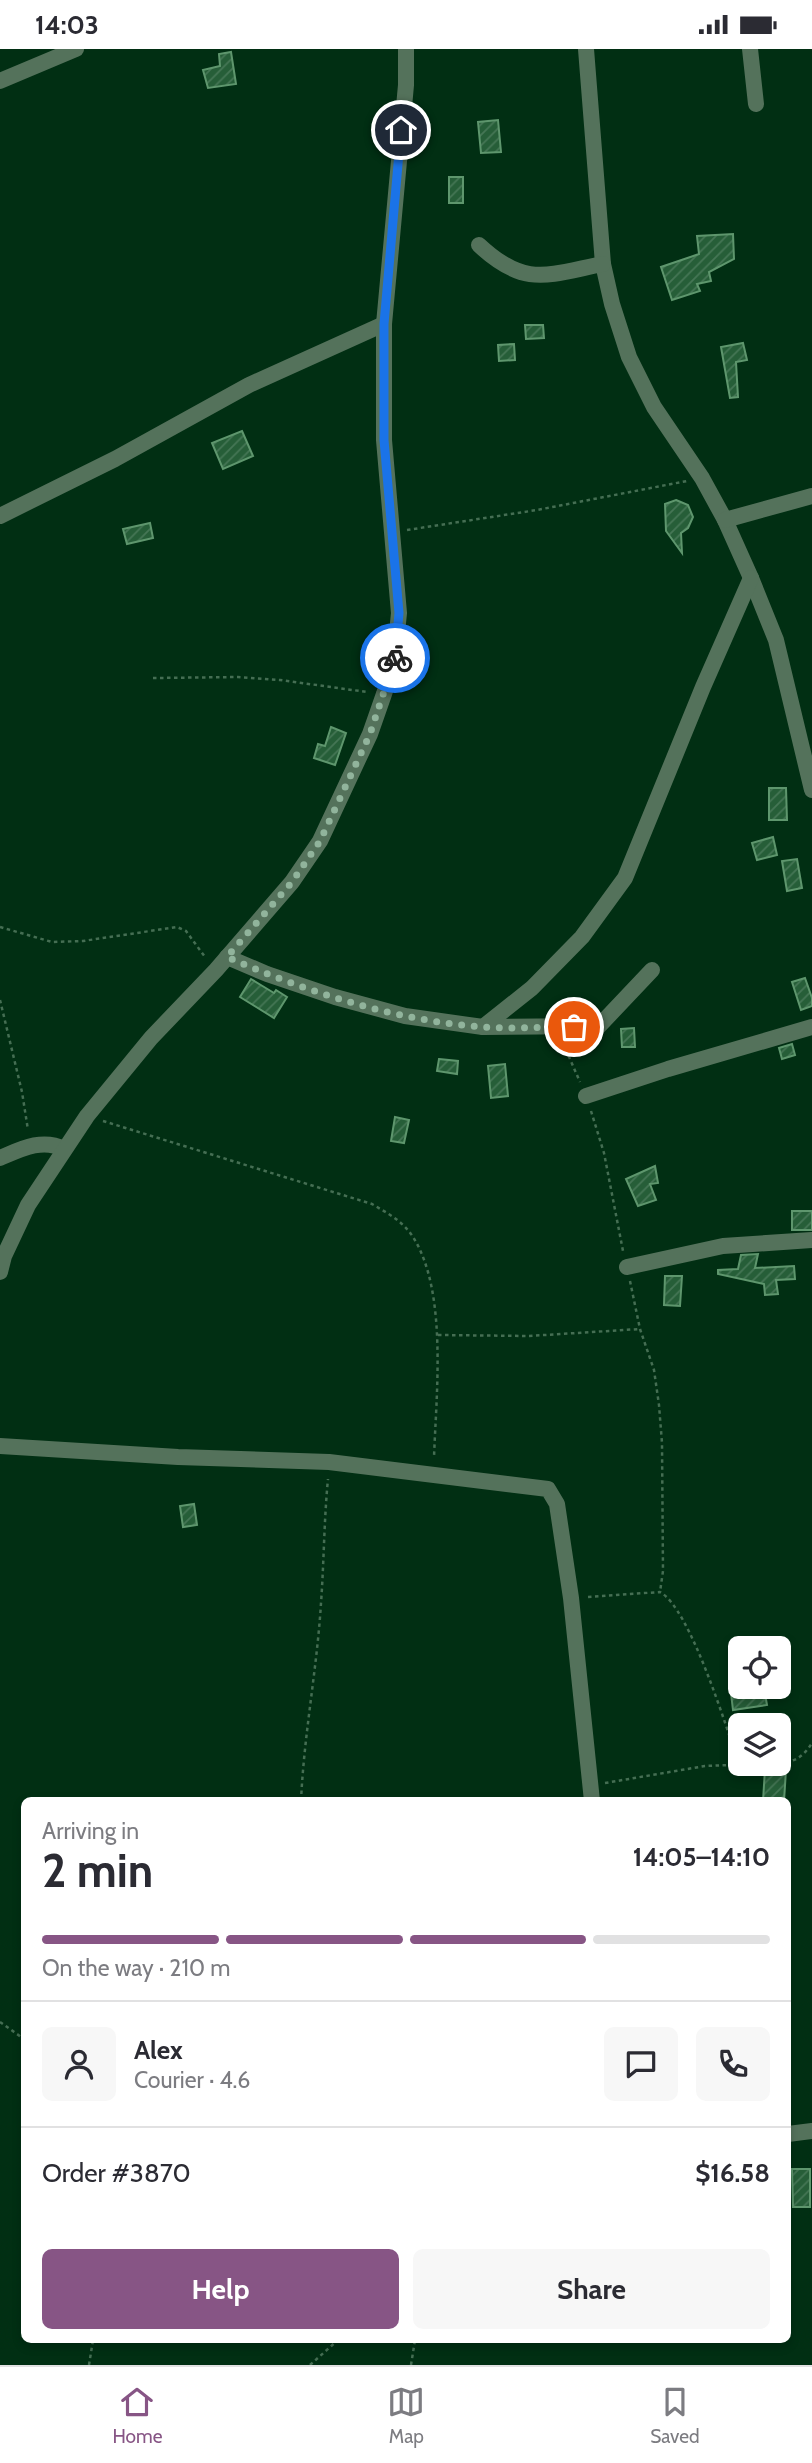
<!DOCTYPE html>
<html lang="en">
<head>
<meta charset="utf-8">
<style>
  :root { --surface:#fff; --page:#f7f7f7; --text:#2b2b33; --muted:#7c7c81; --line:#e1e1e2; --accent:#875585 }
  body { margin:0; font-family:Cabin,sans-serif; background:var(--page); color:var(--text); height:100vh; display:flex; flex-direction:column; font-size:26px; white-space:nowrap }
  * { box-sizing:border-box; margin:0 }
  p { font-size:23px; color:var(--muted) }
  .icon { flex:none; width:38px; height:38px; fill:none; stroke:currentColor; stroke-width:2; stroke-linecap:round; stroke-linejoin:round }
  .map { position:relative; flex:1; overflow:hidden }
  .side { position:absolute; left:21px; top:1748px; width:770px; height:546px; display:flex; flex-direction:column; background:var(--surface); border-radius:10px; box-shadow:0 4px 10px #0003 }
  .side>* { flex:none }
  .fabs { position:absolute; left:728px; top:1587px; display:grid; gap:14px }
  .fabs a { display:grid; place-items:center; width:63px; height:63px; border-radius:10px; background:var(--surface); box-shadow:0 4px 10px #0003; font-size:35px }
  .pin { position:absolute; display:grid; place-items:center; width:60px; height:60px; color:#fff; margin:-30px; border:4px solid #fff; border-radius:50%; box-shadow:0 2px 7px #0007 }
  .courier { position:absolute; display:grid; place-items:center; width:70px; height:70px; margin:-35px; border:5px solid #1a73e8; border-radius:50%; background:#fff; color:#222; box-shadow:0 2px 9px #0007 }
  .head em { font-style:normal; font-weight:700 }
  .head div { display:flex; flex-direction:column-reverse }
  .head { display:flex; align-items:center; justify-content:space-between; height:119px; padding:0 21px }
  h1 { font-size:46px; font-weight:700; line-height:52px }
  .bar { display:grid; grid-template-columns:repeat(4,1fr); gap:10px 7px; align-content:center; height:84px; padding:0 21px }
  .bar i { height:9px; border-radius:5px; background:var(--line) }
  .bar .selected { background:var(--accent) }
  .bar p { grid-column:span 4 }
  .line { display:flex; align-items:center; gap:18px; padding:0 21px; border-top:2px solid var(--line) }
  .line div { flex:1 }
  .round { display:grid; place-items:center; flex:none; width:74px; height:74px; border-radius:10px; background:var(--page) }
  .action { display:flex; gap:14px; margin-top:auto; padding:14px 21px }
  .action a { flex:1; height:80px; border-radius:10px; background:var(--accent); color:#fff; font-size:28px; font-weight:700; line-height:80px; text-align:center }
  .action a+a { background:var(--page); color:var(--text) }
  .status { display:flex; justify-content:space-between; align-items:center; height:49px; padding:0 35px; background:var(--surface); direction:ltr }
  .status svg { height:19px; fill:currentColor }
  .tabs { display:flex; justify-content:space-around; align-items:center; height:98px; border-top:2px solid var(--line); background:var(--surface); font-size:19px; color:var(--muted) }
  .tabs a { display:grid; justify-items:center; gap:4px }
  .tabs .selected { color:var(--accent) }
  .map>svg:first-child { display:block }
  .building { fill:url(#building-hatch); stroke:#5e966d; stroke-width:2 }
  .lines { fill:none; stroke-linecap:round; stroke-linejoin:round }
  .path { stroke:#456e53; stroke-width:2.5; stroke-dasharray:3.5 3.5; stroke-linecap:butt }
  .street { stroke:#54725b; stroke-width:16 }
  .done { stroke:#91b49c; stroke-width:7; stroke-dasharray:0 12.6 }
  .route { stroke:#1a73e8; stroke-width:9 }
</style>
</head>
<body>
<div class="status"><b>14:03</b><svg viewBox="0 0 49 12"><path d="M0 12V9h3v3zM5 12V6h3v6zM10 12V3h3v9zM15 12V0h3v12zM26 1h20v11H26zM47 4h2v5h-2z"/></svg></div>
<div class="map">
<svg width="812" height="2316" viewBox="0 0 812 2316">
  <defs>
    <pattern id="building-hatch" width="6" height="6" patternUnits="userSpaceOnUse" patternTransform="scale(1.75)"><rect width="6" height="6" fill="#265e38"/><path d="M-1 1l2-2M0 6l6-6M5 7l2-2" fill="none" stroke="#457655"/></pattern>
  </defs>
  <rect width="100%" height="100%" fill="#012f13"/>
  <g class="building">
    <path d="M231,3L236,35L208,39L203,21L220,17L219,5Z"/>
    <path d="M498,71L501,103L481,104L478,73Z"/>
    <rect x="449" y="128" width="14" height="26"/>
    <path d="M733,185L734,210L709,223L711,232L697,235L700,242L672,251L661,218L699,205L697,187Z"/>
    <path d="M525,276H543L544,289L526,290Z"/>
    <path d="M743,294L747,311L736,313L738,348L730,349L721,298Z"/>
    <path d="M514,295L515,311L499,312L498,296Z"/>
    <path d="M242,382L253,407L223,420L212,394Z"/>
    <path d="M676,451L688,456L693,468L688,479L681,484L682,504L666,482L665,455Z"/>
    <path d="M150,474L153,489L127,495L123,480Z"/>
    <path d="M331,678L346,684L335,716L314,709L318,695L325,697Z"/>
    <path d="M769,739H786L787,771H769Z"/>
    <path d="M773,788L777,806L757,811L752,794Z"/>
    <path d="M797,810L802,839L787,842L782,812Z"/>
    <path d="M805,929L812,949V957L801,961L792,933Z"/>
    <path d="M251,930L274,944L276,941L287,948L274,969L240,948Z"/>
    <path d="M634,979L635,998H622L621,980Z"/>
    <path d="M792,995L795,1006L782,1010L779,999Z"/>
    <path d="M439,1010L458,1012L457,1025L437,1022Z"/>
    <path d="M505,1015L508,1047L491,1049L488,1017Z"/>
    <path d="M395,1068L409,1071L404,1094L391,1092Z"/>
    <path d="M655,1117L658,1134L650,1135L656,1151L638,1157L626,1130Z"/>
    <rect x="792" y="1162" width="20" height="19"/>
    <path d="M758,1205L755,1219L794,1217L795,1230L776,1231L778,1245L765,1246L764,1235L718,1225V1221L738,1220L741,1206Z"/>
    <path d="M665,1227H682L680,1257L664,1256Z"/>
    <path d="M194,1455L197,1476L183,1478L180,1457Z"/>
    <path d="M764,1639L767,1656L733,1661L731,1644Z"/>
    <path d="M765,1720L786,1721L784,1752H763Z"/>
    <path d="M792,2120H810V2158H793Z"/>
  </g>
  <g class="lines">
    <g class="path">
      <path d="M407,481L537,461L687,432"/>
      <path d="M153,629L238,628L280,631L367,643"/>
      <path d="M0,878L52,893L83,892L177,878L186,882L205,908"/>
      <path d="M0,951L22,1043L28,1081"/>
      <path d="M563,994L580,1033"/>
      <path d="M591,1062L604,1104L623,1202"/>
      <path d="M103,1072L372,1155C387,1164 403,1172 413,1188C448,1243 436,1346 434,1409"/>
      <path d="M630,1232L640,1280L654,1321L659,1356L662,1394L663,1522L660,1543"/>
      <path d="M438,1286L529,1287L640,1280"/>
      <path d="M588,1548L660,1543C690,1559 727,1680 739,1716"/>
      <path d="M779,1714C795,1713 803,1708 812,1694"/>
      <path d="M605,1734L705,1717L758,1715"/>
      <path d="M301,1752C304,1685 317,1620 321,1554C324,1513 324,1471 328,1430"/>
      <path d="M0,1973L24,1990"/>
      <path d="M89,2316L93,2291"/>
      <path d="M310,2316L338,2291"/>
      <path d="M411,2316L415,2291"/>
    </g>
    <g class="street">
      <path d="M586,0L603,215L612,255L629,308L654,358L702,429L725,471L751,529L776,591L812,741"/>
      <path d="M750,0L756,55"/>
      <path d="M0,32L76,0"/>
      <path d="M479,196C525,239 547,226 603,215"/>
      <path d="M0,467L115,410L249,336L384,275"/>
      <path d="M725,471L812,447"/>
      <path d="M227,908L267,925L335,948L405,967L483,978L599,977L652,921"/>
      <path d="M483,978L532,939L582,888L625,829L703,638L751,529"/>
      <path d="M586,1047L668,1020L812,978"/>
      <path d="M0,1109C21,1100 42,1089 64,1100"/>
      <path d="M627,1218L723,1197L812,1191"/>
      <path d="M0,1223L4,1207L28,1156L87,1067L151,989L216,921L292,833L320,792L370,685L384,645L394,614L399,564L384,391V275L406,36V0"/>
      <path d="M0,1397L178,1408L329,1413L548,1440L557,1455L571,1549L592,1752"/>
      <path d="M788,2085L812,2082"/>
    </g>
  </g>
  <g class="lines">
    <path class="done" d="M395,609L370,685L320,792L292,833L227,908C307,943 396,972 484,978C513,980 544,978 574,978"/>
    <path class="route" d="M395,609L399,564L384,391V275L401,81"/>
  </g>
</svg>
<div class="fabs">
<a><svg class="icon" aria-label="locate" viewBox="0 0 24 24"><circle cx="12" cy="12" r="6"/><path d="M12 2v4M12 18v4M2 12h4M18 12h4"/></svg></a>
<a><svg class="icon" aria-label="layers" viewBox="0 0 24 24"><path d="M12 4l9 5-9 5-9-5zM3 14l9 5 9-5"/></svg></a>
</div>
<div class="pin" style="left:574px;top:978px;background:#ea580c"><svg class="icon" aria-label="bag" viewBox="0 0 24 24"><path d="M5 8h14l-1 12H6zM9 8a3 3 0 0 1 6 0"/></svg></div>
<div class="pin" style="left:401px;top:81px;background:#1f2937"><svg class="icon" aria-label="home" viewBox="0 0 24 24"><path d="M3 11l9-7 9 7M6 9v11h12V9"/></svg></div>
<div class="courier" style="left:395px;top:609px"><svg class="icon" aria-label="bike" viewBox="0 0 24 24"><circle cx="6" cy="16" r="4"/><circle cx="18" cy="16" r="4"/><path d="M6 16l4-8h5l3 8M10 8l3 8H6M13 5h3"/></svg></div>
<section class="side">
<div class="head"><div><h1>2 min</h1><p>Arriving in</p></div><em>14:05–14:10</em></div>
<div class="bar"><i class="selected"></i><i class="selected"></i><i class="selected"></i><i></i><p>On the way · 210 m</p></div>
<div class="line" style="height:126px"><a class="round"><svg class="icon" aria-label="person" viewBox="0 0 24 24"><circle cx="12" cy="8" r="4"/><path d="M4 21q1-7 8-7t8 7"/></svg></a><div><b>Alex</b><p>Courier · 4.6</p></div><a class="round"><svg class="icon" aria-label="chat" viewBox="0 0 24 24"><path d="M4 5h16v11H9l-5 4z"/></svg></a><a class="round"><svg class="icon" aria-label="phone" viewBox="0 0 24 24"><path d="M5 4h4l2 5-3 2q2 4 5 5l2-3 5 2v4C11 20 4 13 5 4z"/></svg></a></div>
<div class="line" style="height:91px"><div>Order #3870</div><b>$16.58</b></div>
<div class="action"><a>Help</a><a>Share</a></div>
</section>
</div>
<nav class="tabs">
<a class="selected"><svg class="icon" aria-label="home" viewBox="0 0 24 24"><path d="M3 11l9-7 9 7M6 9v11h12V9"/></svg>Home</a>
<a><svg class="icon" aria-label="map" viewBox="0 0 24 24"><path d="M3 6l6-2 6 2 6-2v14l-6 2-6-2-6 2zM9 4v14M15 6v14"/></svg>Map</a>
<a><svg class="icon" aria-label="saved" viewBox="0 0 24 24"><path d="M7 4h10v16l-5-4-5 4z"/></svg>Saved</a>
</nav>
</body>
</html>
